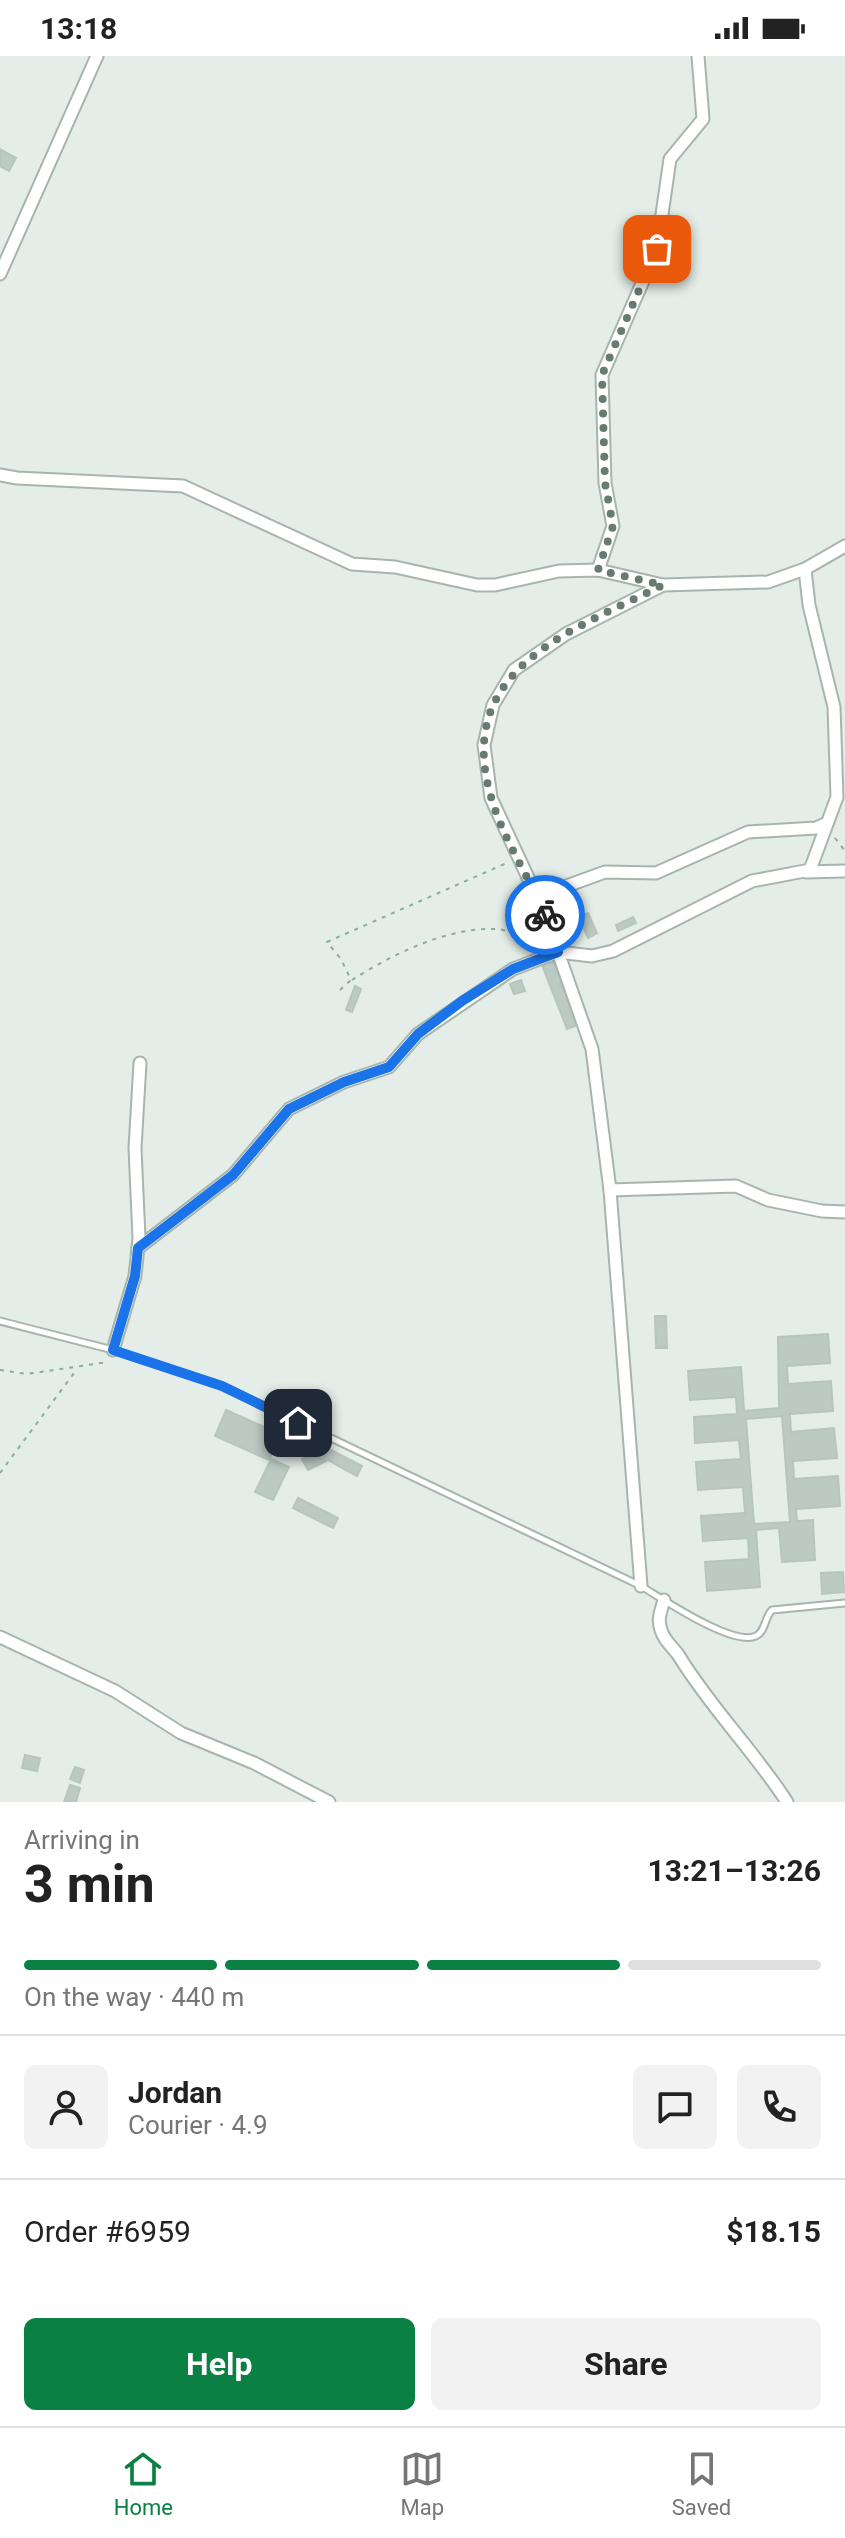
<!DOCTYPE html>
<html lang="en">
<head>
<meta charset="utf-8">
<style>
  :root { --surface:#fff; --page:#f2f2f2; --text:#222; --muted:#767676; --line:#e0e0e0; --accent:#0b8043 }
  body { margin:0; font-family:Roboto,sans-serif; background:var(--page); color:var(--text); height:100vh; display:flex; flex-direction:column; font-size:30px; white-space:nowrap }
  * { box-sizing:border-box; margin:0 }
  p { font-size:26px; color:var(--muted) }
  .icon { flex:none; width:44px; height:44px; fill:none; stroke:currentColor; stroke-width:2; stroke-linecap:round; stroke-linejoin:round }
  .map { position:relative; height:1746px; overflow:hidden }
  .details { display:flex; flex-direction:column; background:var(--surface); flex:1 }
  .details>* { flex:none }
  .pin { position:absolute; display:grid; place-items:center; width:68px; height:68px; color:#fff; margin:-34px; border-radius:16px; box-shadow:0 4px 12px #0006 }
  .courier { position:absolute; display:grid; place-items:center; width:80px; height:80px; margin:-40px; border:6px solid #1a73e8; border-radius:50%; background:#fff; color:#222; box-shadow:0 2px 10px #0007 }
  .summary em { font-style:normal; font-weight:700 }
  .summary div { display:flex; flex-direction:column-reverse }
  .summary { display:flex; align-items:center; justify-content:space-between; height:136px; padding:0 24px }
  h1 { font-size:52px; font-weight:700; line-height:60px }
  .bar { display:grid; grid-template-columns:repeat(4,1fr); gap:12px 8px; align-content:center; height:96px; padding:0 24px }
  .bar i { height:10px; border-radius:6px; background:var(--line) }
  .bar .current { background:var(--accent) }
  .bar p { grid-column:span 4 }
  .line { display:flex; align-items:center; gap:20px; padding:0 24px; border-top:2px solid var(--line) }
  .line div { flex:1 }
  .round { display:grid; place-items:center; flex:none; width:84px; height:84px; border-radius:12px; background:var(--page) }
  .action { display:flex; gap:16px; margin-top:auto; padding:16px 24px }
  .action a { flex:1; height:92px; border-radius:12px; background:var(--accent); color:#fff; font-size:32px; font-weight:700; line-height:92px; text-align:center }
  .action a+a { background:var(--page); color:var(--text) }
  .status { display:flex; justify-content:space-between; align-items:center; height:56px; padding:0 40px; background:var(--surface); direction:ltr }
  .status svg { height:22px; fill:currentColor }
  .menu { display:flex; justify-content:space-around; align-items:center; height:112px; border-top:2px solid var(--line); background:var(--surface); font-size:22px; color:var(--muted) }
  .menu a { display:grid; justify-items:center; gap:4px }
  .menu .current { color:var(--accent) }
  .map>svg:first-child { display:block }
  .building { fill:#bccac3; stroke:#b7c6bd; stroke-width:2; fill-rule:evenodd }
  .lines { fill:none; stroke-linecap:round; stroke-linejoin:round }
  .lane-casing { stroke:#a7b5ad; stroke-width:9 }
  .street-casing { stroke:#a7b5ad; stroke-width:15 }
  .path { stroke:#86af9b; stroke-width:2; stroke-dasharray:4 6; stroke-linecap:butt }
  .lane { stroke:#fff; stroke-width:5 }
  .street { stroke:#fff; stroke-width:11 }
  .done { stroke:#677b71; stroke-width:8; stroke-dasharray:0 14.4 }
  .route { stroke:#1a73e8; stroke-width:10 }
</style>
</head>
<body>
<div class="status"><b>13:18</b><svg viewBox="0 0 49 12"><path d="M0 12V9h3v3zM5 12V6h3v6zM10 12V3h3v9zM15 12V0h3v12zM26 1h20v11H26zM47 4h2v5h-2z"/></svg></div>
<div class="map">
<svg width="845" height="1746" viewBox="0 0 845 1746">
  <rect width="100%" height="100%" fill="#e4ede7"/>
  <g class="building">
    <path d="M0,93L16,102L9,115L0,110Z"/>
    <path d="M588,857L597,877L588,882L579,861Z"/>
    <path d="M633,861L636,867L618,875L616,869Z"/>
    <path d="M553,905L578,969L567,973L542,909Z"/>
    <path d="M521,924L525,935L514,938L510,928Z"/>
    <path d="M355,930L361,933L352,956L346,954Z"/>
    <path d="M655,1260H666L667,1292H656Z"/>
    <path d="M828,1278L830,1307L787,1310L788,1328L831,1325L833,1355L790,1358L791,1376L834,1372L837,1402L793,1405L794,1423L838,1420L840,1450L796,1453L797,1465L813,1464L815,1504L782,1506L779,1472L756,1474L760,1531L707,1535L705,1506L749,1503L748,1482L703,1485L701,1460L745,1457L743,1431L698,1434L696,1406L741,1403L739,1384L695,1387L694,1361L737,1358L736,1341L690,1344L688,1315L741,1311L744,1355L779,1352L778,1281ZM782,1360L790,1466L754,1468L746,1363Z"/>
    <path d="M226,1354L280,1378L269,1404L215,1380Z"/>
    <path d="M327,1392L362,1410L357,1420L328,1404L308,1414L302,1403Z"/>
    <path d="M271,1403L289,1411L273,1444L255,1436Z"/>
    <path d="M298,1442L338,1462L333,1472L293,1452Z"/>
    <path d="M843,1516L844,1536L822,1538L821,1517Z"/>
    <path d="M25,1699L40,1702L37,1715L22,1712Z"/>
    <path d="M75,1711L84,1714L80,1727L70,1723Z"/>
    <path d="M70,1729L80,1732L76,1746H64Z"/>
  </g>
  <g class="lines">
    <g class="lane-casing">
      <path id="lane" d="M0,1265L113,1294L222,1330L641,1530C661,1542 733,1591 756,1580C766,1575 764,1562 772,1554L845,1547"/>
    </g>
    <g class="street-casing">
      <g id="street">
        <path d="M0,218L97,0"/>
        <path d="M0,419L17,422L183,430L352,508L395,511L477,529H495L559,515L598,514L663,529L768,526L805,513L845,490"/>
        <path d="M598,514L613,470L605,427L602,319L657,193L670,103L703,63L698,0"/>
        <path d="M806,816L845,815"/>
        <path d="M544,856L553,835L605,816L656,817L748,776L816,772L827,767"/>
        <path d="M610,1134L736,1130L768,1144L822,1155L845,1156"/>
        <path d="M138,1192L233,1119L289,1053L344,1026L389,1011L418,978L513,913L558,896L592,900L613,895L752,825L810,814L837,741L834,651L809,549L805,513"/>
        <path d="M113,1294L135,1220L139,1182L135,1092L140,1007"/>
        <path d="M641,1530L610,1134L592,993L544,856L491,742L484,689L493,649L514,614L566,578L663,529"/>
        <path d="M664,1544C661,1555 657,1563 661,1574C664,1585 673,1591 679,1600C710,1651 754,1695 787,1746"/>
        <path d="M0,1581L115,1635L181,1677L254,1707L329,1746"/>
      </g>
    </g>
    <g class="path">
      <path d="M835,782L845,795"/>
      <path d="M352,924C393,898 447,871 497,873C514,874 525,889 543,887"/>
      <path d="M340,934L351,924L341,903L327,886L509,806"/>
      <path d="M0,1314L27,1318L108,1306"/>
      <path d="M0,1417L77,1313"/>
    </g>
    <use href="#lane" class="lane"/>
    <use href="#street" class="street"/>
  </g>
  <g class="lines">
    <path class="done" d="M545,859C528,819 503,783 491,741C453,612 572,575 663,529L598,514L613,470L605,427L602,319L657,193"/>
    <path class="route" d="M298,1367L222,1330L113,1294L135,1220L138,1192L233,1119L289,1053L344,1026L389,1011L418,978L462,945L513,913L558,896L545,859"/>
  </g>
</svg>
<div class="pin" style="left:657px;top:193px;background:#ea580c"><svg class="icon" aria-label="bag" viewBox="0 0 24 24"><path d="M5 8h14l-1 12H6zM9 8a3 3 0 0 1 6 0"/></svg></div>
<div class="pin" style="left:298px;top:1367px;background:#1f2937"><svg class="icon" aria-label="home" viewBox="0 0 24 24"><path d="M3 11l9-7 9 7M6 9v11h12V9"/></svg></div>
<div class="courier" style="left:545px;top:859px"><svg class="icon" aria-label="bike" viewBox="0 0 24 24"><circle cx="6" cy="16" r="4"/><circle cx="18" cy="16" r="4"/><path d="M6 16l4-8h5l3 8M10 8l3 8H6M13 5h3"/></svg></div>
</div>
<section class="details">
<div class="summary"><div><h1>3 min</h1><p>Arriving in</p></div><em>13:21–13:26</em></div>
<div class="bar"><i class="current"></i><i class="current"></i><i class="current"></i><i></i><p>On the way · 440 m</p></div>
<div class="line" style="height:144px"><a class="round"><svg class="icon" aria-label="person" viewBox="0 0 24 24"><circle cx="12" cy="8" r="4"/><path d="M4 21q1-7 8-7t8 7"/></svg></a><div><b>Jordan</b><p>Courier · 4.9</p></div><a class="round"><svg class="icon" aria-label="chat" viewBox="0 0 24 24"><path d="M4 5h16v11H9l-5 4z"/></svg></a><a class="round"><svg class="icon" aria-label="phone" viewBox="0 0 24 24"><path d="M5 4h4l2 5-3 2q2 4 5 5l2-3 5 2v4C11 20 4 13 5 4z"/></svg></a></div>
<div class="line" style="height:104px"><div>Order #6959</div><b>$18.15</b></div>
<div class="action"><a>Help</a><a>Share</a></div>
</section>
<nav class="menu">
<a class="current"><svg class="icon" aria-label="home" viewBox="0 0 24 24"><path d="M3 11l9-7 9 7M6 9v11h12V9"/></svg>Home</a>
<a><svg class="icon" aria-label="map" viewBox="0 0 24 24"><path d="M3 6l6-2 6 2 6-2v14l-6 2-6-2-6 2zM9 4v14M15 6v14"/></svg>Map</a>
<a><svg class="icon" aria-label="saved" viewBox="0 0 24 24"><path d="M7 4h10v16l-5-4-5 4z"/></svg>Saved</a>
</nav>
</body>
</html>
